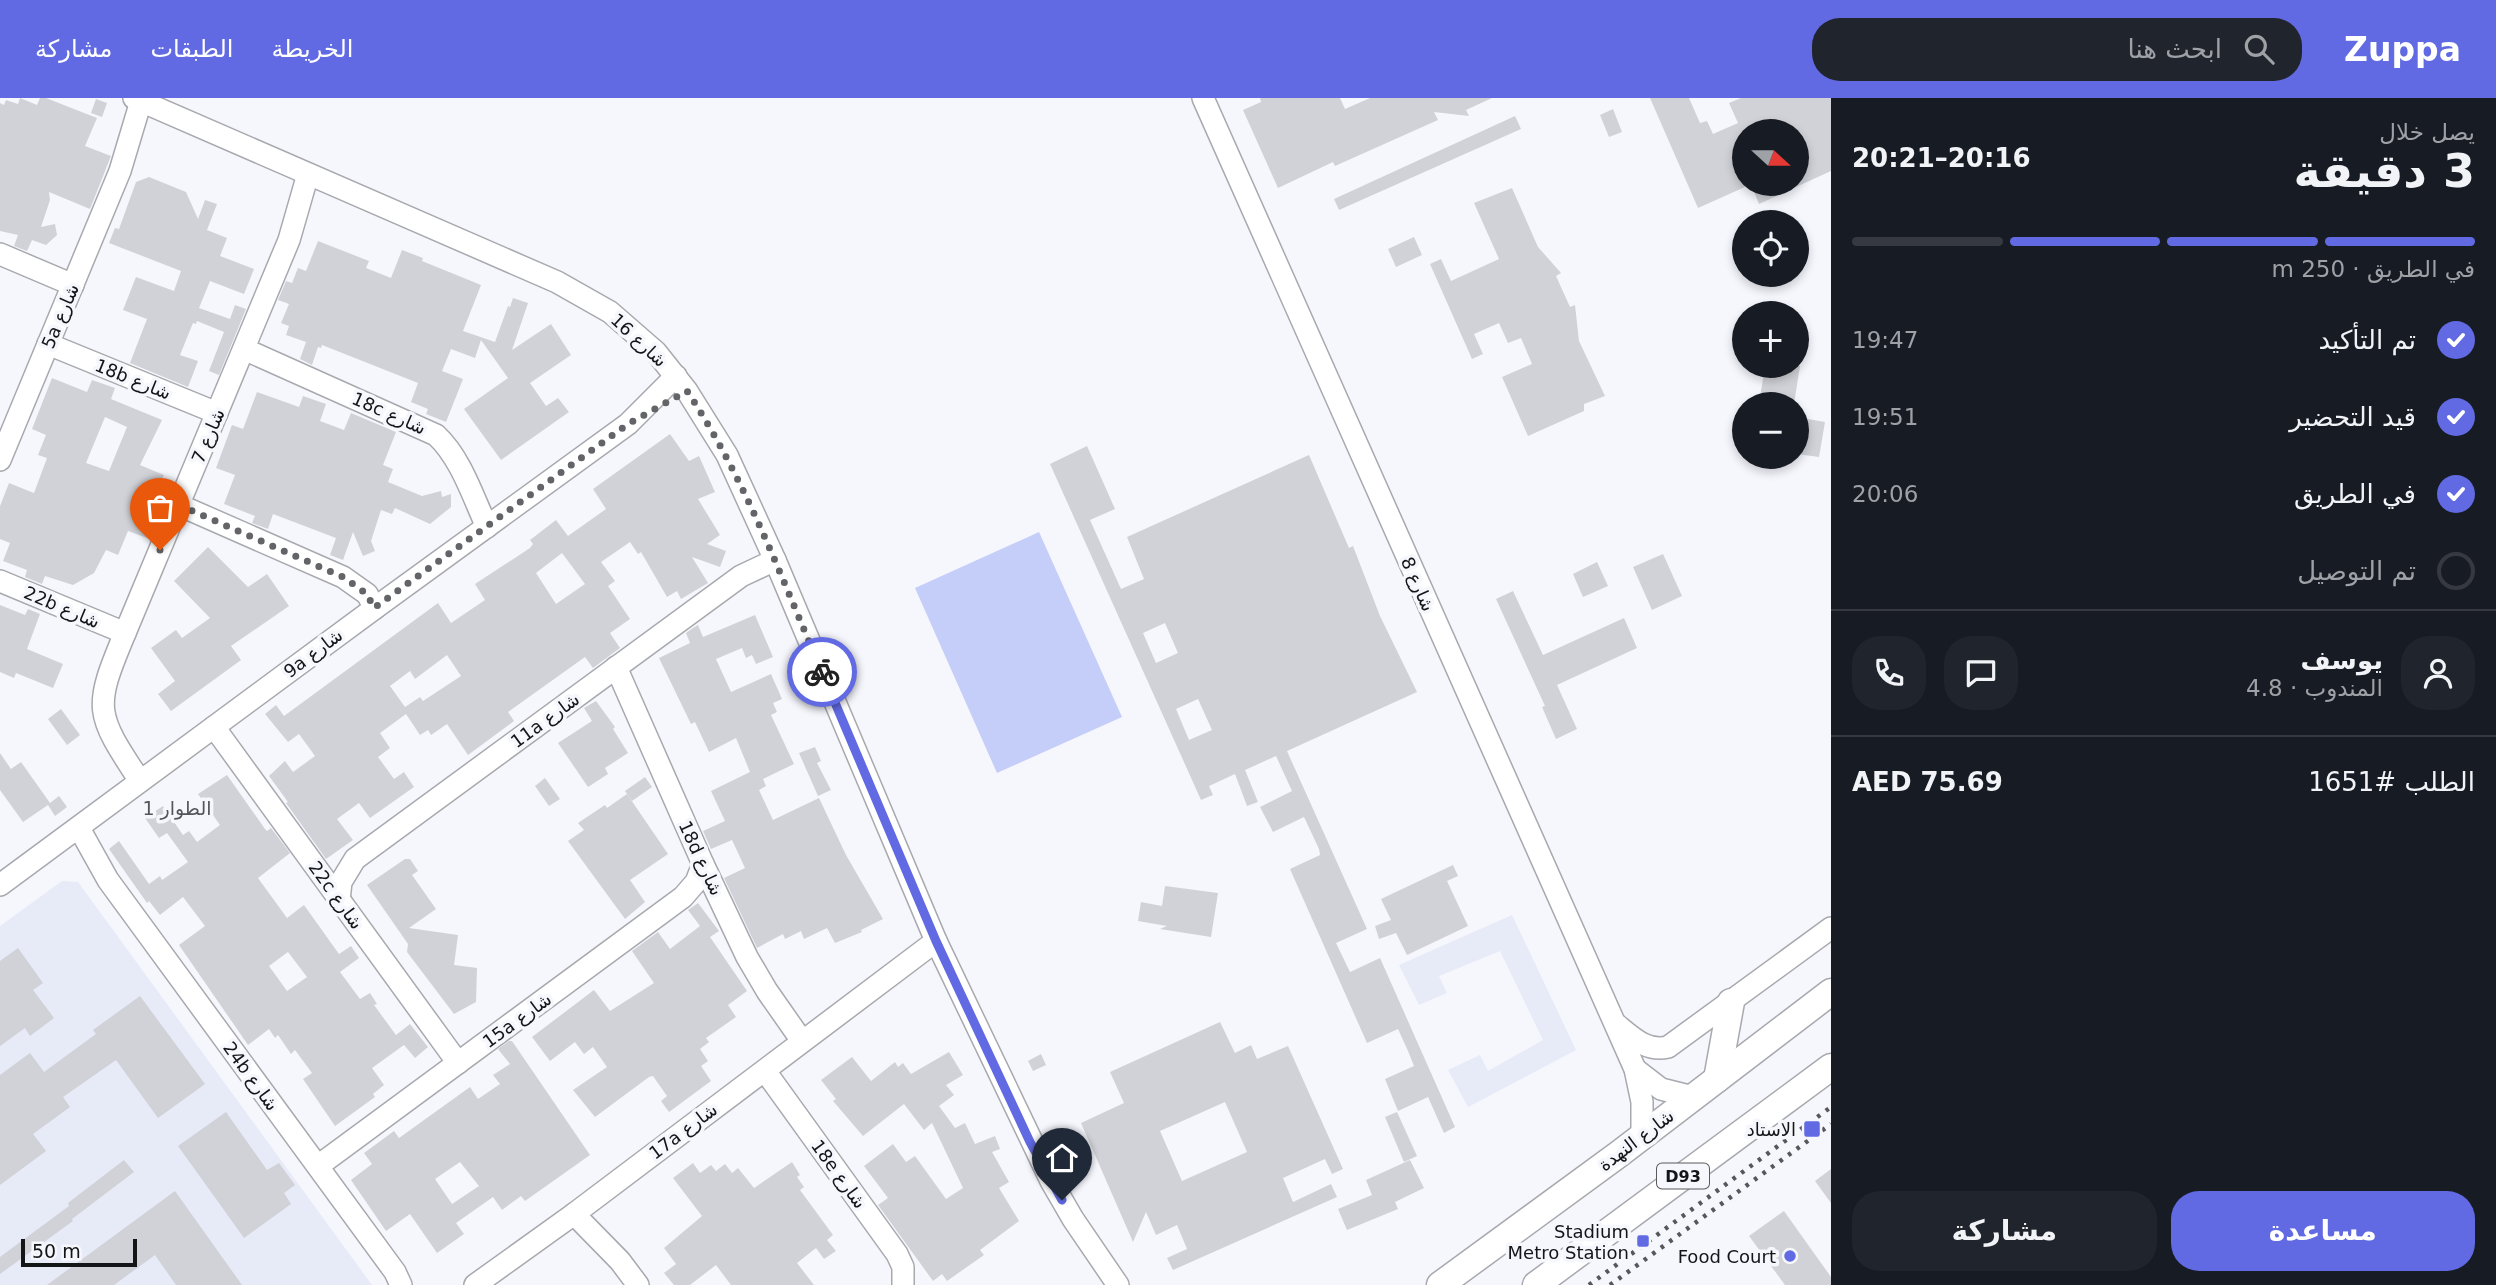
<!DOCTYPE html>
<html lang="ar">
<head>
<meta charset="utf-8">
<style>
  :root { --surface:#171b24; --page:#20242c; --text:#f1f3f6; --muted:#9ea1a6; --line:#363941; --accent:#616ae2 }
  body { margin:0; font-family:"DejaVu Sans",Cairo,sans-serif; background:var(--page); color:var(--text); direction:rtl; height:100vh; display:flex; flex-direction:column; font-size:26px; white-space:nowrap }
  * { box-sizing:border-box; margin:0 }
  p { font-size:23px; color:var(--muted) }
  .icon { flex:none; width:38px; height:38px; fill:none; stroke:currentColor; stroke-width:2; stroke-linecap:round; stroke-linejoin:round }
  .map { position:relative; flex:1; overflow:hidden; direction:ltr }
  .panel { display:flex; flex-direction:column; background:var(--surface); width:665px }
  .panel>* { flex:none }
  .needle { width:46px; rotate:111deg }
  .controls { position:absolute; left:1732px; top:21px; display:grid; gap:14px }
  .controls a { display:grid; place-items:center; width:77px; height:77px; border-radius:50%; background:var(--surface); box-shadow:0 4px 10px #0003; font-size:35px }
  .scale { position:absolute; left:21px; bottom:18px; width:116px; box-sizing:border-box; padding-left:7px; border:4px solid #141516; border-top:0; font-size:19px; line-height:24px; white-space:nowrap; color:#141516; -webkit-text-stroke:5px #f6f7fd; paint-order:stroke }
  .pin { position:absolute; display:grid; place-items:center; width:60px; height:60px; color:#fff; margin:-72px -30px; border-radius:50% 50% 50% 0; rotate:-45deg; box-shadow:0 0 7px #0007 }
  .pin .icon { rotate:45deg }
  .courier { position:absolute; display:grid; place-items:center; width:70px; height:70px; margin:-35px; border:5px solid #616ae2; border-radius:50%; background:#fff; color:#222; box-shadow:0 2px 9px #0007 }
  .headline em { font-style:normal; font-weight:700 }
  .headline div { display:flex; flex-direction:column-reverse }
  .headline { display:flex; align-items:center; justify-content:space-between; height:119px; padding:0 21px }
  h1 { font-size:46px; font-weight:700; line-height:52px }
  .bar { display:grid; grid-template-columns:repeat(4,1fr); gap:10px 7px; align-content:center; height:84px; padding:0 21px }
  .bar i { height:9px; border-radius:5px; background:var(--line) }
  .bar .on { background:var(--accent) }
  .bar p { grid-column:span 4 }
  .line { display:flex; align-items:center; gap:18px; padding:0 21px; border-top:2px solid var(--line) }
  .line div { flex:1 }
  .round { display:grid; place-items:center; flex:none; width:74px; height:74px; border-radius:28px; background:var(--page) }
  ol { padding:0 21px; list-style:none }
  li { display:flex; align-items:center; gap:21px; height:77px }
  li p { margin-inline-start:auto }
  li .icon { padding:7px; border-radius:50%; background:var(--accent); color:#fff; stroke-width:4 }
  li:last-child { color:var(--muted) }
  li i { width:38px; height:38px; border:4px solid var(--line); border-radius:50% }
  .button { display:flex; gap:14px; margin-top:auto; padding:14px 21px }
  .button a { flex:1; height:80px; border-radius:28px; background:var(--accent); color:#fff; font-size:28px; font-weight:700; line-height:80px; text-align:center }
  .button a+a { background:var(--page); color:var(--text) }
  header { display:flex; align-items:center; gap:42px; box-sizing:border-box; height:98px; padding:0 35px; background:var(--accent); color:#fff }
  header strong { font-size:33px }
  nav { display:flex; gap:38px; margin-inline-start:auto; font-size:24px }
  .search { width:490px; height:63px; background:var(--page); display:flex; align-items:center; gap:18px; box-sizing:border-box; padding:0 24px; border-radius:28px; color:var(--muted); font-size:26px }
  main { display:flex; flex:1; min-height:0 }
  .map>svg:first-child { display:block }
  .built { fill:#e7eaf7 }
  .green { fill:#c5cdf9 }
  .building { fill:#d1d2d7; fill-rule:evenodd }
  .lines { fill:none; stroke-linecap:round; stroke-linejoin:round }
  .minor-casing { stroke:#a8a9ae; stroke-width:24 }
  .major-casing { stroke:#a8a9ae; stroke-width:29 }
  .minor { stroke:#fff; stroke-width:21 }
  .major { stroke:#fff; stroke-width:26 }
  .rail { stroke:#56575a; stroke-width:4.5; stroke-dasharray:3.5 7; stroke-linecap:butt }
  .done { stroke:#636467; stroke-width:7; stroke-dasharray:0 12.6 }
  .route { stroke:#616ae2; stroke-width:9 }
  .poi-dot { fill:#616ae2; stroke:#f6f7fd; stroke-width:2.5 }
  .labels { text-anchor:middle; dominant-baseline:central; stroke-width:7; stroke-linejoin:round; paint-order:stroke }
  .shield { fill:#f6f7fd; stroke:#58595b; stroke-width:2 }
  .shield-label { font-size:16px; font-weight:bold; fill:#141516 }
  .street-label { font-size:18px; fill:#141516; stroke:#f6f7fd }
  .poi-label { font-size:18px; fill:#141516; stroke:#f6f7fd; text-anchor:end }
  .neighbourhood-label { font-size:19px; fill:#545559; stroke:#f6f7fd }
</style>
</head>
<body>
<header>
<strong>Zuppa</strong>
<div class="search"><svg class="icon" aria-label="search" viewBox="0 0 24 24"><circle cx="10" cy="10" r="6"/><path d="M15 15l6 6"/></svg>ابحث هنا</div>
<nav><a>الخريطة</a><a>الطبقات</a><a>مشاركة</a></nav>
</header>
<main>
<section class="panel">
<div class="headline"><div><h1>3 دقيقة</h1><p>يصل خلال</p></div><em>20:16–20:21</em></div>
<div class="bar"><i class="on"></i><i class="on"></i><i class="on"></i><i></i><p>في الطريق · 250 m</p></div>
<ol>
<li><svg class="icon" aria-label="check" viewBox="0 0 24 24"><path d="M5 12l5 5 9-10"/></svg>تم التأكيد<p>19:47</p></li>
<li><svg class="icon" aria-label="check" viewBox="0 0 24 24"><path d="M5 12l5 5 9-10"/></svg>قيد التحضير<p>19:51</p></li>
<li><svg class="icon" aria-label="check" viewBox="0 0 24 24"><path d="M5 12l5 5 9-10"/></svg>في الطريق<p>20:06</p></li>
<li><i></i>تم التوصيل</li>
</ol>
<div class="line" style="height:126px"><a class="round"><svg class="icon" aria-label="person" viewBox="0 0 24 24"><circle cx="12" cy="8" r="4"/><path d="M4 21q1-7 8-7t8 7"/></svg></a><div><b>يوسف</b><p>المندوب · 4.8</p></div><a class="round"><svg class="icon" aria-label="chat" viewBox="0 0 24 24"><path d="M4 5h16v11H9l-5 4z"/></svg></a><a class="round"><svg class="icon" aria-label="phone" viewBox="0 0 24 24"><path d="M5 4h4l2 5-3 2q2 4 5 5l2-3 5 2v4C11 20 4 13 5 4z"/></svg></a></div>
<div class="line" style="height:91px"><div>الطلب #1651</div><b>AED 75.69</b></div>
<div class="button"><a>مساعدة</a><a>مشاركة</a></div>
</section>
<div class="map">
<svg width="1831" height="1187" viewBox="0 0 1831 1187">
  <rect width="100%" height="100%" fill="#f6f7fd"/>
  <g class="built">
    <path d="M62,783L78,784L372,1187H0V828Z"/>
    <path d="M1512,817L1576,952L1468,1009L1448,972L1480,957L1488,973L1543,942L1500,853L1439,878L1447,895L1419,907L1399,867Z"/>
  </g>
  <path class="green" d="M1039,434L1122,619L997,675L915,490Z"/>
  <g class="building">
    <path d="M20,0L37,7L40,0H46L97,20L85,48L111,58L90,111L49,94L50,102L41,129L55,126L57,137L46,147L32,142L27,153L14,148L18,137L0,133V5L4,7L6,2L18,6Z"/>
    <path d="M1260,0H1340L1345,11L1370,0H1492L1466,12L1469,18L1434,14L1438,22L1335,68L1333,64L1278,90L1243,12L1261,4Z"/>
    <path d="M1650,0H1689L1700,25L1707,23L1713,36L1738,25L1729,5L1741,0H1831V73L1759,106L1751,86H1797V33H1745V89L1698,110Z"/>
    <path d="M96,1L107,5L102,19L91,15Z"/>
    <path d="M1613,11L1622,34L1609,39L1600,17Z"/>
    <path d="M1515,18L1521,31L1339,112L1334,101Z"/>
    <path d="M149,79L186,94L198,121L205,102L217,106L207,132L227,140L220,158L254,171L244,196L210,183L199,210L230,221L235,207L246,211L219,277L209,273L224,234L197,223L196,226L193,225L180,257L198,263L188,289L130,265L147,221L123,212L136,179L174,193L181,173L109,145L115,130L119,131L136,84Z"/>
    <path d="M1512,90L1538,149L1561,175L1556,178L1570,209L1575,207L1579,243L1605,298L1584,306V313L1528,338L1502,279L1532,266L1521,240L1508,245L1499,225L1474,236L1483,256L1472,261L1430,166L1441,161L1451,183L1499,161L1474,105Z"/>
    <path d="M1414,139L1422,157L1396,169L1388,151Z"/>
    <path d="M318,143L369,163L366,170L391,180L402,152L423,160L422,163L481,187L463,233L495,244L508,208L510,209L513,200L528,205L512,252L551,226L571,257L530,285L546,308L558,300L569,314L501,362L464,311L508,280L481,242L475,260L451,251L442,273L463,281L446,324L426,316L428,311L411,304L418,285L322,247L321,250L318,249L312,267L300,261L306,244L286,237L289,228L281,225L289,206L278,202L286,183L292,185L298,170L306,173Z"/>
    <path d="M1765,268H1800L1794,306H1759Z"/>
    <path d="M52,280L87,294L92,282L115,290L111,301L162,322L140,367L164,377L150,411L161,415L150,441L128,433L118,457L106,452L94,475L73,487L45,478L42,486L25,479L27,472L3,463L10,445L0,441V408L9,385L34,395L47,360L38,357L46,337L32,331ZM105,319L127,329L109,373L86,365Z"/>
    <path d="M257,294L299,309L303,298L326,306L320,323L344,332L351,315L396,334L383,367L393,371L388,384L422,398L441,393L442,399L451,396V409L430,426L395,410L392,416L381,412L371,443L375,453L363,458L353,434L343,462L330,457L336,440L273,416L268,431L252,425L255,418L224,406L235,377L216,370L232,327L243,331Z"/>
    <path d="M1797,319L1825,324L1819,359L1797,356Z"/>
    <path d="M670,336L689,363L699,358L715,394L698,401L720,437L707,446L726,453L720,469L692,459L708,485L681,501L677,493L667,499L641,454L638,456L630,444L601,464L615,483L608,488L630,521L610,535L620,550L593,570L585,559L508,614L514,623L468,657L447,626L431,637L428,632L420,637L406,616L380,635L390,650L378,659L394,681L404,674L414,689L370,720L359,705L337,721L353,742L326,761L286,705L288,704L269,678L285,663L293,674L315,658L299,636L288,644L265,616L276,607L284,618L438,505L451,525L485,502L475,486L530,450L533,446L530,442L556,422L568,438L606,411L593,391ZM562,455L585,486L556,506L536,475ZM447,557L461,578L423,603L420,599L405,609L390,588L410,573L415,581Z"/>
    <path d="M1087,348L1115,411L1090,422L1121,491L1144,481L1127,439L1309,357L1349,450L1353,448L1380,518L1417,594L1287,653L1367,831L1336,845L1350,874L1380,860L1455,1029L1444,1035L1428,999L1398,1013L1385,981L1414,968L1408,953L1398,931L1367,945L1290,771L1320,757L1319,751L1304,719L1273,734L1260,709L1292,693L1276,658L1245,672L1258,704L1247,708L1235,676L1209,688L1213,697L1201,702L1050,366ZM1165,525L1178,555L1156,565L1143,535ZM1198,601L1212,632L1189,642L1176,611Z"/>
    <path d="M208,449L248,489L267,476L289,508L231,548L241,562L171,613L158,596L175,583L151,550L176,532L182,540L210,520L174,483Z"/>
    <path d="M1663,456L1682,498L1652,512L1633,469Z"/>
    <path d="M1597,464L1608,488L1583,499L1573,476Z"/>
    <path d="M1513,493L1543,557L1624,520L1637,550L1557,587L1577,631L1556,641L1542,609L1545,608L1496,501Z"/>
    <path d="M0,507L25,517L28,511L40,516L27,551L63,566L53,590L16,575L14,580L0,574Z"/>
    <path d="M755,517L773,559L756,566L752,557L746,560L742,550L716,561L731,594L771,576L782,601L773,605L777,614L771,617L794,666L763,681L766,688L759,692L773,722L819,700L846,757L883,821L861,832L862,834L835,845L827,830L804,841L801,833L785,841L783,836L757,850L724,780L745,770L732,742L711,751L703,733L725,723L711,693L750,674L736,640L709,654L695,624L691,626L659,560L690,545L686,535L693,530L698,527L703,539Z"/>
    <path d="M596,603L615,629L613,631L628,655L605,670L608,676L588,689L558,645L592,623L584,610Z"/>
    <path d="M61,611L80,637L67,647L48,621Z"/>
    <path d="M815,649L821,663L817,665L831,692L818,698L799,655Z"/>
    <path d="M0,655L11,671L21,664L50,705L59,698L67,709L55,718L48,707L23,724L0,692Z"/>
    <path d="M227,677L265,731L267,733L271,730L290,755L258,780L287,820L304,807L339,856L351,848L359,860L340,874L360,901L370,895L377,906L374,907L396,937L410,926L428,949L415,960L404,947L372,970L384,987L373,996L375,999L335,1028L303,981L312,975L295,952L291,956L278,937L275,940L269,931L248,947L179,847L205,828L183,799L160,817L149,803L147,805L109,751L119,743L149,786L160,778L162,782L188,764L167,735L159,740L145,720L163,708L183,737L189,733L197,744L220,727L198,696ZM288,854L307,879L287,893L269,868Z"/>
    <path d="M645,679L652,689L632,703L625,693Z"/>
    <path d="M545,680L560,701L549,708L535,688Z"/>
    <path d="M627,696L668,756L630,782L645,804L625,821L568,743L584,732L578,725L605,707L607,710Z"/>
    <path d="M405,761H410L418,773L412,777L436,811L409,830L458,837L454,867L477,870L476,904L454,916L407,854L408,846L367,787Z"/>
    <path d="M1453,767L1458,778L1447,783L1468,828L1407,857L1396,835L1379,841L1375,828L1391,822L1381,801Z"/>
    <path d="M1165,788L1218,795L1211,839L1160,831L1167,828L1138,823L1141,804L1162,808Z"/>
    <path d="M698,805L719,833L710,839L747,893L728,907L736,919L706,940L709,944L700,951L708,963L701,968L711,983L669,1014L661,1003L667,998L653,978L649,979L595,1019L573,992L607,969L593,949L584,956L575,944L550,963L532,939L594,892L610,913L654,885L632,853L658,834L670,851L700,828L688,812Z"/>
    <path d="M18,850L43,885L33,892L54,920L30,938L25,930L0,948V863Z"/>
    <path d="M140,898L205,986L158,1020L116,962L63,999L70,1009L33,1036L46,1053L0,1087V977L30,955L44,974L96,936L93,932Z"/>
    <path d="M1220,924L1235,955L1251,947L1257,961L1288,948L1343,1071L1332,1076L1325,1061L1283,1080L1293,1104L1331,1086L1337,1099L1173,1172L1167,1160L1187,1151L1177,1127L1156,1137L1146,1114L1133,1144L1081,1025L1124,1005L1110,974ZM1225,1004L1247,1054L1182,1083L1160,1033Z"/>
    <path d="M509,943H512L590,1057L525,1103L521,1098L502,1112L493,1099L456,1125L464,1136L437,1155L410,1116L386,1133L351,1082L372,1066L364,1055L394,1033L399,1040L470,989L478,1001L500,986L493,977L510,966L498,951ZM460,1064L479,1088L452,1106L435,1081Z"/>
    <path d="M949,954L963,977L946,987L954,997L939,1008L955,1030L965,1025L975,1046L995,1038L1000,1051L992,1054L1009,1084L999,1090L1019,1123L980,1152L984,1157L947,1183L942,1176L933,1183L878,1107L888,1100L864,1068L893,1046L906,1064L915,1058L946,1101L963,1090L932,1025L924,1032L904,1006L863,1038L833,1003L836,1001L821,982L852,959L871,983L895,964L898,969L903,965L911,976Z"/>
    <path d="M1041,956L1046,967L1033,973L1028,963Z"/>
    <path d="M226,1014L267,1072L279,1065L295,1087L284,1095L291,1106L244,1140L178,1048Z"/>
    <path d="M1397,1014L1417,1058L1404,1064L1385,1019Z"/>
    <path d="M124,1062L134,1074L72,1121L73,1123L0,1176V1159L69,1108L68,1105Z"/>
    <path d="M1410,1062L1424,1090L1395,1104L1398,1111L1347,1132L1338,1111L1372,1097L1366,1082Z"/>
    <path d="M792,1064L800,1077L797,1079L804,1089L800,1092L833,1137L827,1142L836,1153L824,1161L816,1150L797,1165L814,1187H731L716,1167L690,1187H674L664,1175L676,1166L664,1150L702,1118L673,1080L693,1065L700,1075L711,1067L716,1073L725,1066L732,1075L738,1070L754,1090Z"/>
    <path d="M1831,1071V1105L1815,1083Z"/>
    <path d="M175,1093L242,1187H176L155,1157L114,1187H47Z"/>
    <path d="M1784,1113L1831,1179V1187H1785L1749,1138Z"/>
  </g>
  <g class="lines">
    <g class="minor-casing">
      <g id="minor">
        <path d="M134,0L557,184L610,214L656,254L687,293L727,357L775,462L936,843L1051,1083L1073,1121L1118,1187"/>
        <path d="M1203,0L1635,971L1642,1004V1038"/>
        <path d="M0,156L73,187"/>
        <path d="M48,246L217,315"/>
        <path d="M244,251L436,337C461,360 473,399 487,429"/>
        <path d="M0,362L120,73L141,3"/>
        <path d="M179,407L343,479L367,496L375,510"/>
        <path d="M0,483L125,535"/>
        <path d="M616,569L703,766L747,859L767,893L802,943"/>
        <path d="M214,629L458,965"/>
        <path d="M140,683C95,615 93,611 125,535L289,142L308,76"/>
        <path d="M79,730L108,782L395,1174L401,1187"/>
        <path d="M0,787L375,510L628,326L676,278"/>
        <path d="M339,802L341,784L355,761L741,478L775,462"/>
        <path d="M1617,927C1633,940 1647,954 1668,949L1831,830"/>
        <path d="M1635,971L1661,991L1693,999"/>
        <path d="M765,973L897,1156L903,1169V1187"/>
        <path d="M318,1068L683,799L696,784L703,766"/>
        <path d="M574,1116L620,1163L638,1187"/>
        <path d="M475,1187L574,1116L936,843"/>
      </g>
    </g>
    <g class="major-casing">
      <g id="major">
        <path d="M1717,981L1731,904"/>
        <path d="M1440,1187L1619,1056L1831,894"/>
        <path d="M1536,1187L1831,969"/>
      </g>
    </g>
    <use href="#minor" class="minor"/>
    <use href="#major" class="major"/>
    <g class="rail">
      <path d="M1589,1187L1831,1009"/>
      <path d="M1610,1187L1831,1026"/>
    </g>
  </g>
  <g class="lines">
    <path class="done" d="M160,452L179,407L343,479L367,496L374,510L628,326L687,293C745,380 781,479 822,574"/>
    <path class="route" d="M822,574L936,843L1030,1044L1062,1102"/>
  </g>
  <g class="poi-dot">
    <rect x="1803" y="1022" width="18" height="18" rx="3.5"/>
    <rect x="1636" y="1136" width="14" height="14" rx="3.5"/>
    <circle cx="1790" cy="1158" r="7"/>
  </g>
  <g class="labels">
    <rect class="shield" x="1657" y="1065.5" width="52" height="25" rx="5"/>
    <g class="shield-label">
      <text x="1683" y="1078">D93</text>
    </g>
    <g class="street-label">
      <text transform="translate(60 218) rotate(-67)">5a شارع</text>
      <text transform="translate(639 242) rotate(43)">شارع 16</text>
      <text transform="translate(133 281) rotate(22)">18b شارع</text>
      <text transform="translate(389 315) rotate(24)">18c شارع</text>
      <text transform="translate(208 338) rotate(-67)">شارع 7</text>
      <text transform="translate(1418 486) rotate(66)">شارع 8</text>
      <text transform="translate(62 509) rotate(23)">22b شارع</text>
      <text transform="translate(313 555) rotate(-37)">9a شارع</text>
      <text transform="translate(545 622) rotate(-36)">11a شارع</text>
      <text transform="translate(701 760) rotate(65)">18d شارع</text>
      <text transform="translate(336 797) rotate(54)">22c شارع</text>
      <text transform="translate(517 922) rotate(-36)">15a شارع</text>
      <text transform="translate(251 978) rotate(54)">24b شارع</text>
      <text transform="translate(683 1033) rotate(-37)">17a شارع</text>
      <text transform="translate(1636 1042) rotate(-37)">شارع النهدة</text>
      <text transform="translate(839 1076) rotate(54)">18e شارع</text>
    </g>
    <g class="poi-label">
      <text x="1796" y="1031">الاستاد</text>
      <text x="1629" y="1133">Stadium<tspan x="1629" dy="21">Metro Station</tspan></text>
      <text x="1776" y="1158">Food Court</text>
    </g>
    <g class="neighbourhood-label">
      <text x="177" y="710">الطوار 1</text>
    </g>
  </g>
</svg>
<div class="controls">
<a><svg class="needle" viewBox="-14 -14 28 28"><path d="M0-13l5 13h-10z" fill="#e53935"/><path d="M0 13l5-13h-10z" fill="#9ea1a6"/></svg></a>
<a><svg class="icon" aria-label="locate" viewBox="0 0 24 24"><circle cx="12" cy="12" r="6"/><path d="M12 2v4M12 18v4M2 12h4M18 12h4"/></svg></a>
<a>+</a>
<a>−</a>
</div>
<div class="scale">50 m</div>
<div class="pin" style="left:160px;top:452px;background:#ea580c"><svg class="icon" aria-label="bag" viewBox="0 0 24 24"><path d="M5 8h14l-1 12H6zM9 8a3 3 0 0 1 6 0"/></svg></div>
<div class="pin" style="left:1062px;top:1102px;background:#1f2937"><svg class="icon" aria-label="home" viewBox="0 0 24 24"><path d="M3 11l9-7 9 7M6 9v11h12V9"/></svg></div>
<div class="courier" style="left:822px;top:574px"><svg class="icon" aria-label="bike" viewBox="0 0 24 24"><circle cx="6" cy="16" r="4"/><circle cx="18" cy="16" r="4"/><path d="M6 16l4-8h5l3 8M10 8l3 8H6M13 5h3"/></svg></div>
</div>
</main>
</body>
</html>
